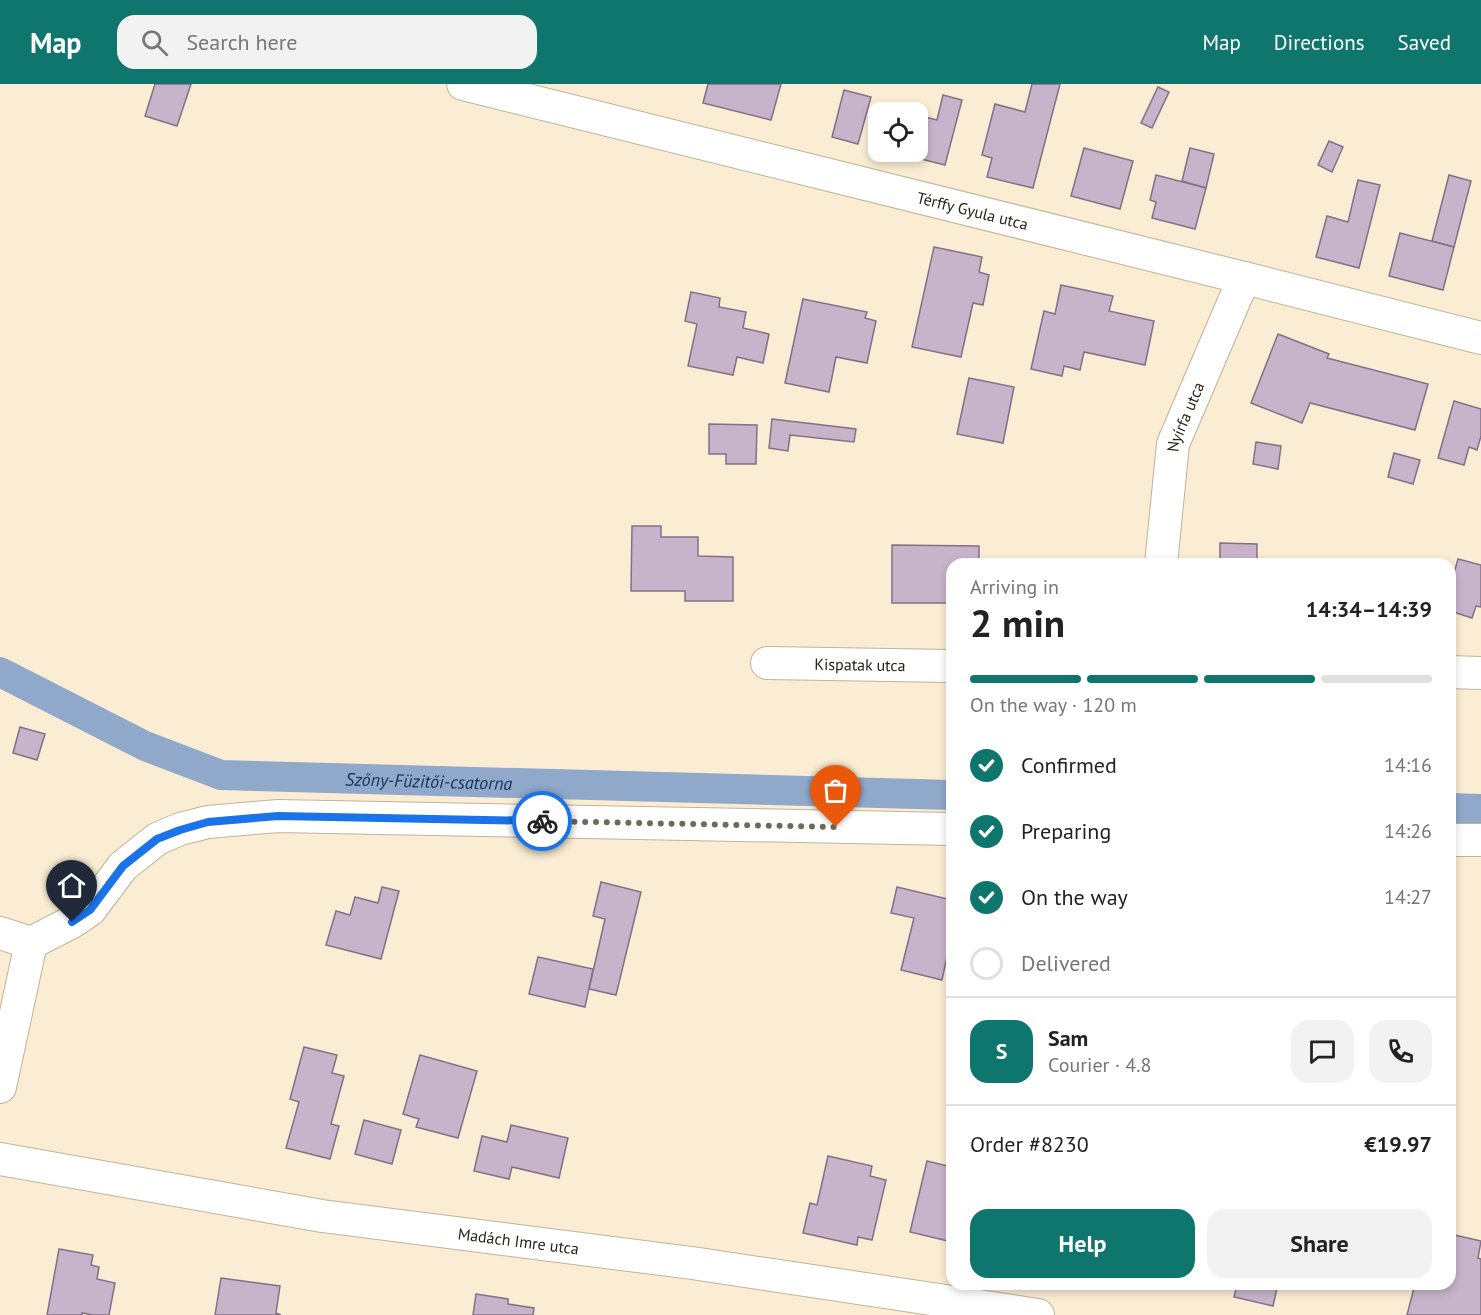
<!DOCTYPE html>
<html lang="en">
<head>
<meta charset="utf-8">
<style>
  :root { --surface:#fff; --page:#f2f2f2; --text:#222; --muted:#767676; --line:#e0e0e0; --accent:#0f766e }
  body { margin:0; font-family:"PT Sans",sans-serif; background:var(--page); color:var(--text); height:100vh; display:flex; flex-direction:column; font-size:22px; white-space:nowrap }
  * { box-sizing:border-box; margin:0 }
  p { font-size:20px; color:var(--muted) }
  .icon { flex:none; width:33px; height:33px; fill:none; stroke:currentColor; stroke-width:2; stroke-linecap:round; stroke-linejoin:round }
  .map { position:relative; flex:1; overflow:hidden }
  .details { position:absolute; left:946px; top:474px; width:510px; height:732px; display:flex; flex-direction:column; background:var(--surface); border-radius:18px; box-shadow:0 3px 9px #0003 }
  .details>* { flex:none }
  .tools { position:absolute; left:868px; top:18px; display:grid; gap:12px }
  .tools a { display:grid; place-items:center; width:60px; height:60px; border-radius:12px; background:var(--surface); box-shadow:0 3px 9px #0003; font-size:30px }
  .pin { position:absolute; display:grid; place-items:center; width:51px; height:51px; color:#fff; margin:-62px -26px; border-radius:50% 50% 50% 0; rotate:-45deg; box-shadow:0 0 6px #0007 }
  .pin .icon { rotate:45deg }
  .courier { position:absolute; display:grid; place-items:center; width:60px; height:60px; margin:-30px; border:4px solid #1a73e8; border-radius:50%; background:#fff; color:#222; box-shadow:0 2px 8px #0007 }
  .head em { font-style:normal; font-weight:700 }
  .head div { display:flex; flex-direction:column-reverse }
  .head { display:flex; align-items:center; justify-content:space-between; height:102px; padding:0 24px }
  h1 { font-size:39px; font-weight:700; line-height:45px }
  .bar { display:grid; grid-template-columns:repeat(4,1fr); gap:9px 6px; align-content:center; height:72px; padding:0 24px }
  .bar i { height:8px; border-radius:4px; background:var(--line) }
  .bar .on { background:var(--accent) }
  .bar p { grid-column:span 4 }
  .line { display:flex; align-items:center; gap:15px; padding:0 24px; border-top:2px solid var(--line) }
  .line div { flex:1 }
  .round { display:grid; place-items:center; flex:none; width:63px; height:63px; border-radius:18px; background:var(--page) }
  ol { padding:0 24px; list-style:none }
  li { display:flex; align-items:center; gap:18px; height:66px }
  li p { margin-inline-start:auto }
  li .icon { padding:6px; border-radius:50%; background:var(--accent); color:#fff; stroke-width:4 }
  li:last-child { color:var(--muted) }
  li i { width:33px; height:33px; border:3px solid var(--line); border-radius:50% }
  .cta { display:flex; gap:12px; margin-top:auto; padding:12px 24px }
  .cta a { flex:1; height:69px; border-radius:18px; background:var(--accent); color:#fff; font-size:24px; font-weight:700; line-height:69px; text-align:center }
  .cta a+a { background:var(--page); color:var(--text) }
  header { display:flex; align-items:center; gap:36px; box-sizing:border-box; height:84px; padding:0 30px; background:var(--accent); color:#fff }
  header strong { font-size:28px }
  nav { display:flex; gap:33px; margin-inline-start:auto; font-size:21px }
  .search { width:420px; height:54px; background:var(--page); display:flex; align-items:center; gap:15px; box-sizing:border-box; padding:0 21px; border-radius:18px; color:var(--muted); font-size:22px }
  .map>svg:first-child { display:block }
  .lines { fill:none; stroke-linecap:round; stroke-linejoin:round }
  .canal { stroke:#90a8ca; stroke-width:30 }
  .building { fill:#c7b4cb; stroke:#827186; stroke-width:1.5 }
  .minor-casing { stroke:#c0b39a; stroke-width:34 }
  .minor { stroke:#fff; stroke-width:32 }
  .done { stroke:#706959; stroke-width:6; stroke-dasharray:0 10.8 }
  .route { stroke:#1a73e8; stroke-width:8 }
  .labels { text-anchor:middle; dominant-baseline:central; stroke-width:4.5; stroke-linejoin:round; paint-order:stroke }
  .street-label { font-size:16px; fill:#262218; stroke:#fff }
  .water-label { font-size:18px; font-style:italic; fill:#143560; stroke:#fff }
</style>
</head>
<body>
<header>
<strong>Map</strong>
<div class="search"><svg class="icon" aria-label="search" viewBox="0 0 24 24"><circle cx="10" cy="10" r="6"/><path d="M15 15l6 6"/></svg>Search here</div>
<nav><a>Map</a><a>Directions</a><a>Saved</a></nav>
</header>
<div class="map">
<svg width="1481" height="1231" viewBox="0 0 1481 1231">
  <rect width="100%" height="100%" fill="#faedd3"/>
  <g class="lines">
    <g class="canal">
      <path id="s1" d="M0,588L145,662L221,691L952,711"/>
      <path d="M1450,724L1481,725"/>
    </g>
  </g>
  <g class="building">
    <path d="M155,0H191L177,42L145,32Z"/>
    <path d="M708,0H781L771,36L703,19Z"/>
    <path d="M1032,0H1060L1033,104L987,93L992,74L982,71L995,20L1025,28Z"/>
    <path d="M1158,3L1169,8L1152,44L1141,39Z"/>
    <path d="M844,6L871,13L858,60L832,53Z"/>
    <path d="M943,11L962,16L945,81L905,71L906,68H918V31L937,36Z"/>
    <path d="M1329,57L1343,63L1332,88L1318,81Z"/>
    <path d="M1084,64L1133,77L1120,125L1071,112Z"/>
    <path d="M1190,64L1214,70L1206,104L1182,97Z"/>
    <path d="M1156,91L1206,104L1195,145L1152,134L1156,118L1150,116Z"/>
    <path d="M1449,91L1471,97L1454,163L1432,157Z"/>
    <path d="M1358,96L1380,101L1359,184L1316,173L1327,132L1348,138Z"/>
    <path d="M1400,149L1454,163L1443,206L1389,192Z"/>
    <path d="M934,163L982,173L979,188L989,191L983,221L973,219L961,273L912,263Z"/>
    <path d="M1061,201L1113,212L1109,227L1154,237L1145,281L1084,268L1080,286L1064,282L1062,292L1031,285L1044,227L1055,230Z"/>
    <path d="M691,208L720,214L719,223L746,228L743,244L769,250L763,279L737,273L733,291L688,282L697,240L685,237Z"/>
    <path d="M803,215L867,228L865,234L876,237L867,279L836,273L829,308L785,299Z"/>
    <path d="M1278,250L1329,270L1327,274L1428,300L1415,346L1310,319L1302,339L1251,319Z"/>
    <path d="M969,294L1014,303L1003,359L957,350Z"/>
    <path d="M1454,317L1481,325V352L1477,366L1469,363L1464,381L1438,374Z"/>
    <path d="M772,335L856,345L854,358L790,351L788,367L769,364Z"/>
    <path d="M709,340L757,341L756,380H726V370H709Z"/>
    <path d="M1256,358L1281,362L1278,385L1253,380Z"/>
    <path d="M1394,369L1420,376L1413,400L1388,393Z"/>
    <path d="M632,442H661V453H698V472L733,473V517H685V507H631Z"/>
    <path d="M1220,459L1257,460V480H1220Z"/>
    <path d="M892,461L979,462V480H952V524H947V519H892Z"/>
    <path d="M1458,475L1481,481V523L1476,522L1472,534L1450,527V503Z"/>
    <path d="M20,643L45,650L37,676L13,669Z"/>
    <path d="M601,798L641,808L616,911L589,905L605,835L593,832Z"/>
    <path d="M382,803L399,807L381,875L326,861L336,827L350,831L355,813L378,819Z"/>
    <path d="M897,803L952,816V849L942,896L901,886L914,834L891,829Z"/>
    <path d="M538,873L593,885L585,923L529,910Z"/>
    <path d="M304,963L337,971L332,989L344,992L331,1040L339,1042L330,1075L286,1064L299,1018L290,1015Z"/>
    <path d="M420,971L477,987L458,1054L416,1043L419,1035L403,1030Z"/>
    <path d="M364,1036L401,1046L392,1080L355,1070Z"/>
    <path d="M511,1041L568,1054L559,1094L512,1083L509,1095L474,1087L482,1052L507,1058Z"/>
    <path d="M828,1072L872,1082L870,1092L886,1096L872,1156L858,1153L857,1161L803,1149L810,1119L817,1121Z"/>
    <path d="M927,1077L952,1083V1158L910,1148Z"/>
    <path d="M1450,1150L1481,1157L1478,1174L1481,1175V1231H1407L1415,1200H1450Z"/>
    <path d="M59,1165L93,1171L91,1181L99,1183L97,1195L115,1199L109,1231H93L82,1229V1231H47Z"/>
    <path d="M221,1194L280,1202L276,1229L281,1231H215Z"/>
    <path d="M1237,1200H1278L1273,1222L1234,1213Z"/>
    <path d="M476,1210L508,1215V1220L534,1224L533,1231H473Z"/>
  </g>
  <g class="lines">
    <g class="minor-casing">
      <g id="minor">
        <path id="s2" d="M463,0L1244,194L1481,254"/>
        <path id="s3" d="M1161,480L1173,360L1244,194"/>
        <path id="s4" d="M767,579L952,582"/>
        <path d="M1450,588L1481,589"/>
        <path d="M1450,756H1481"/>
        <path d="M0,849L31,859"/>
        <path d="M31,859L72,838L90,826L123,782L157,755L180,745L208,738L278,732L952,745"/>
        <path d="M0,1003L31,859"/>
        <path id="s5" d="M0,1075L322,1132L692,1179L1038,1231"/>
      </g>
    </g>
    <use href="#minor" class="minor"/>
  </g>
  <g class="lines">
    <path class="done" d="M542,737L836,743"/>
    <path class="route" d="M72,838L90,826L123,782L157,755L180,746L208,738L278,732L542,737"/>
  </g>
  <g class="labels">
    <g class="street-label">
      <text stroke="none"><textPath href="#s2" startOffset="525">Térffy Gyula utca</textPath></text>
      <text stroke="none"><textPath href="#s3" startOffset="150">Nyírfa utca</textPath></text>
      <text stroke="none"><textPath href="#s4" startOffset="93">Kispatak utca</textPath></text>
      <text stroke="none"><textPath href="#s5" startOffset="525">Madách Imre utca</textPath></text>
    </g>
    <g class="water-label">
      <text stroke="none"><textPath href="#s1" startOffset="452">Szőny-Füzitői-csatorna</textPath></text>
    </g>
  </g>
</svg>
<div class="tools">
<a><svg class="icon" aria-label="locate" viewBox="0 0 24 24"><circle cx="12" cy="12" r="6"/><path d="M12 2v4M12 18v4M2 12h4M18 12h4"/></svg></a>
</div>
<div class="pin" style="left:836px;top:743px;background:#ea580c"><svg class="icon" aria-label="bag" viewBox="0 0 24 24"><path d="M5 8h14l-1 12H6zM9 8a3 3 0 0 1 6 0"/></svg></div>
<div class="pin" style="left:72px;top:838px;background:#1f2937"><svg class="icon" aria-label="home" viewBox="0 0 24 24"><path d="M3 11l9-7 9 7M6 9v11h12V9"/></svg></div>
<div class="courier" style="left:542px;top:737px"><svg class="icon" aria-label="bike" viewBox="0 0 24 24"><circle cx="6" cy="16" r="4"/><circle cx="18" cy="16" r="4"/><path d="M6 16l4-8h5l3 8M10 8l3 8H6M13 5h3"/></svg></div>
<section class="details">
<div class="head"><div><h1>2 min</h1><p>Arriving in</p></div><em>14:34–14:39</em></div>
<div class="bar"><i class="on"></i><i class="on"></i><i class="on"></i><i></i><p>On the way · 120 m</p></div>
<ol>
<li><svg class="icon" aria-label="check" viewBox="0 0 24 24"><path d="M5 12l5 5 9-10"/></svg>Confirmed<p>14:16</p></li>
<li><svg class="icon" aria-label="check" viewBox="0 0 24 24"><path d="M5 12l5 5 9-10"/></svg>Preparing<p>14:26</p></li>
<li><svg class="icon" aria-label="check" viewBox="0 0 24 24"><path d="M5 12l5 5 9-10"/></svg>On the way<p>14:27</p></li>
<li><i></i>Delivered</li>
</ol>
<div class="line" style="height:108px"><b class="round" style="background:var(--accent);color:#fff">S</b><div><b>Sam</b><p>Courier · 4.8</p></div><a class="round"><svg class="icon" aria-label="chat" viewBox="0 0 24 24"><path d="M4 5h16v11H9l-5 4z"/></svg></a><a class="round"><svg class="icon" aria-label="phone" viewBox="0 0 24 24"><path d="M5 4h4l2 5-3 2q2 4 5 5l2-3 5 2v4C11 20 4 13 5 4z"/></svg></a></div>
<div class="line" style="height:78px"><div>Order #8230</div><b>€19.97</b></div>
<div class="cta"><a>Help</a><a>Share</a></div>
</section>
</div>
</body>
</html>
